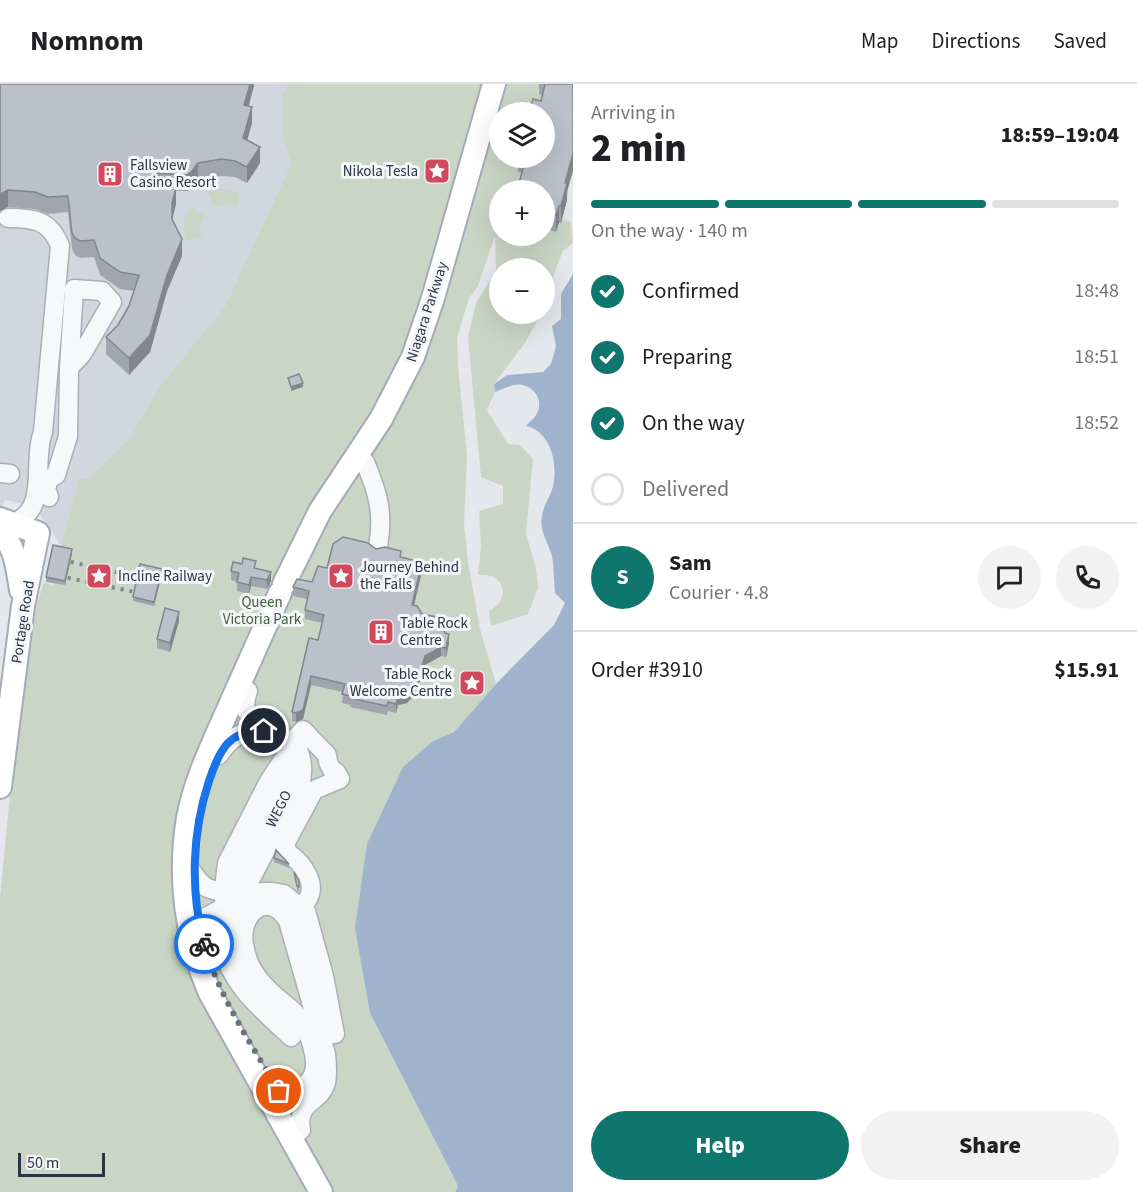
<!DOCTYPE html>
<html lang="en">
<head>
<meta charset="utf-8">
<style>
  :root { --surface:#fff; --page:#f2f2f2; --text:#202124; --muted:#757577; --line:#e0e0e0; --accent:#0f766e }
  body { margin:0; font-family:"Source Sans 3",sans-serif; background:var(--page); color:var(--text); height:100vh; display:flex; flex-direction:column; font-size:22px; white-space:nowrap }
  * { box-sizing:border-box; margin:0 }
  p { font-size:20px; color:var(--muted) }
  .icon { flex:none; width:33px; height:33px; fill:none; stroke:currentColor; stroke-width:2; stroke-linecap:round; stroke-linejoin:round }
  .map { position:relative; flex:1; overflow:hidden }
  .sheet { display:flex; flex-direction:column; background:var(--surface); width:564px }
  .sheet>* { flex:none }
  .buttons { position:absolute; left:489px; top:18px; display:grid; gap:12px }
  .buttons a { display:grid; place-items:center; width:66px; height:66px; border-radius:50%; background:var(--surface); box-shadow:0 6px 24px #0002; font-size:30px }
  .scale { position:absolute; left:18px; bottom:15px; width:87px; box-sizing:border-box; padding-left:6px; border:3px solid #2b3445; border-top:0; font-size:16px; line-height:21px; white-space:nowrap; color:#2b3445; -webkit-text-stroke:4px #f4f6f9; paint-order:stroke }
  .pin { position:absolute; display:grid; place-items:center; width:51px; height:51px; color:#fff; margin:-26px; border:3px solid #fff; border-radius:50%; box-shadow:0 2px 6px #0007 }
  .courier { position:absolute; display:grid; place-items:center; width:60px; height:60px; margin:-30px; border:4px solid #1a73e8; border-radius:50%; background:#fff; color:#222; box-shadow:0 2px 8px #0007 }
  .head em { font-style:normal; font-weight:800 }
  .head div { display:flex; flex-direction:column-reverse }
  .head { display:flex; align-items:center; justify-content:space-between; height:102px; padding:0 18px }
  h1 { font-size:39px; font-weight:800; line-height:45px }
  .bar { display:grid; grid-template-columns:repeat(4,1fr); gap:9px 6px; align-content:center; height:72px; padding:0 18px }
  .bar i { height:8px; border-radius:4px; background:var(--line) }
  .bar .active { background:var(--accent) }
  .bar p { grid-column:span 4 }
  .line { display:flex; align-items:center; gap:15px; padding:0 18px; border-top:2px solid var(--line) }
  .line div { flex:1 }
  .round { display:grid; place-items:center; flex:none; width:63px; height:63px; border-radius:32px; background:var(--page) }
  ol { padding:0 18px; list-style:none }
  li { display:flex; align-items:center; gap:18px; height:66px }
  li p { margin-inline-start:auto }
  li .icon { padding:6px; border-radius:50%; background:var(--accent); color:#fff; stroke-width:4 }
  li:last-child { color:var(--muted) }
  li i { width:33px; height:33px; border:3px solid var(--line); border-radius:50% }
  .button { display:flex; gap:12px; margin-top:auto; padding:12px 18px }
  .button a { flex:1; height:69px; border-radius:36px; background:var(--accent); color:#fff; font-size:24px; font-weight:800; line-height:69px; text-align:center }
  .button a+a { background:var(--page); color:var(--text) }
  header { display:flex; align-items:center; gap:36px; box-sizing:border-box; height:84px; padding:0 30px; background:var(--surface); border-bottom:2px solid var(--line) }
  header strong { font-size:28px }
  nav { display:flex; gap:33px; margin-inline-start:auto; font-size:21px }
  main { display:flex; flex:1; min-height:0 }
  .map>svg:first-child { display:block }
  .built { fill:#d2d6de }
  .green { fill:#c9d6c5 }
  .water { fill:#9fb4cc }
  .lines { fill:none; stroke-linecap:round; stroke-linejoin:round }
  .minor-casing { stroke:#a9aeb7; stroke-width:21 }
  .major-casing { stroke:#a3abb8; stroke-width:26 }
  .minor { stroke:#f7f8fa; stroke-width:18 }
  .major { stroke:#fff; stroke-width:22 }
  .rail { stroke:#7d8696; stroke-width:4; stroke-dasharray:3 6; stroke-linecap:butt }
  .wall { fill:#a1a5ae }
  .shaded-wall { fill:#83868d }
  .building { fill:#bbc0ca; stroke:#83868d; stroke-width:1.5 }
  .done { stroke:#6c737f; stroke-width:6; stroke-dasharray:0 10.8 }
  .route { stroke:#1a73e8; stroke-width:8 }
  .labels { text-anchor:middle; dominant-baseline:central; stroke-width:6; stroke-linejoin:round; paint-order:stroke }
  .poi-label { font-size:15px; fill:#2b3445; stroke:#f4f6f9; text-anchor:start }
  .street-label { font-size:15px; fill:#2b3445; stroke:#f4f6f9 }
  .park-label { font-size:15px; fill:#3f6138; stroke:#f4f6f9 }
</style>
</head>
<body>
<header>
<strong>Nomnom</strong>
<nav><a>Map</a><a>Directions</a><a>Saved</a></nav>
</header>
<main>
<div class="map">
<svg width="573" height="1108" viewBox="0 0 573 1108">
  <rect width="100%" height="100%" fill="#e4e7ec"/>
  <path class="built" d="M0,0H360L289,203L96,396L79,394L61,462L34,422L5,416L0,427Z"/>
  <g class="green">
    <path d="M290,0H541L547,12L542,28H500V74H522L526,90L522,106H500V152H544L545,145L556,148L562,135L571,138L573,159L563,167L545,213L544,184H500V230H541L525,259L494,300L495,308L487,326L508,360L520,361L533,375L526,450L536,484L538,504L528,530L491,542L489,527C513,514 504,488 478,491L481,462L479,427L503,420V402L481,393L468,253L476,219L496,187L495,152L478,202L469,214L457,254L458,282L467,372L464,440L468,478L480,545L496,600L454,648L433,657L370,929L458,1102L455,1108H0V813L25,557L44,498L53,502L61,462L79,394L90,395L92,391L130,354L161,301L225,223L292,79L283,52V11Z"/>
    <path d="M219,105H227L240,109L236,123L225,120L214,123L208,108Z"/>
    <path d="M190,123L205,132L200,141L201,153L187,157C182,145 182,134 190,123Z"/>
  </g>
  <path class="water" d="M573,190V1108H455L458,1102L452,1090L370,929L355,844L367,760L403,683L433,657L454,648L496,600L554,541L565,519L555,509C554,497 554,483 552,472C548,458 539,447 542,432C543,422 551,412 553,402C558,380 551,347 526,342C529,338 534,335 536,331C546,315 531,297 513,301C507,303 501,306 495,308L494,300L507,291L543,288L551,280L556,262L552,242L561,235V210Z"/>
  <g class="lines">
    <g class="minor-casing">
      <g id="minor">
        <path d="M8,134C34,134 50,136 60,162L43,348C31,381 51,426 11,440"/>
        <path d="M365,378C378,409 384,429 378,463"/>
        <path d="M0,389L10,390"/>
        <path d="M49,413L46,405L49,395L56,391L68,352L69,284L74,205L102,207L112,218L82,270L69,284"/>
        <path d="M248,607C246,613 244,620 246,626C255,645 283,646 293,674"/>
        <path d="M303,646L327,671L328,678L333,688H336L340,695L314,706L285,760L287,768C303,779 321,803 304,820L324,892L335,950H331L327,924L321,917L318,888L312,881L307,854L302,848L297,821L284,810L273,808H262L243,817L234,827L231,836L230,861L233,873L242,895L269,925L277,928L294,949L291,953C266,929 230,901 224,865C222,857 223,849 224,842L205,847L206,833L221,825L226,817L224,815L237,810L248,800L300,701C305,684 301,671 294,655Z"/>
        <path d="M219,671C233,650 248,642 273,649"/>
        <path d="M285,673L286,690L283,699L236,789L225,796L227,779L269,697Z"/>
        <path d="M184,775C198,798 209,818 238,798"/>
        <path d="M269,992L280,1004C289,1007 299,1006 306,1000C316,992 316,981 314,970C304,920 284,928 258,894C252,886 247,876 245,865C236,832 267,803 288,837L326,970C327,980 328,990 326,999C319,1021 296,1016 301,1046"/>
      </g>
    </g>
    <g class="major-casing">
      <g id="major">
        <path d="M0,435L38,449L23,522L0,703"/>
        <path d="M0,446C16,465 17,482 21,506"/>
        <path d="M284,500L320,427L381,335L413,273L433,214L494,0"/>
        <path d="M280,509C262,549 244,590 226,630C211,664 195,697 188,734C178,793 186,854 210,909L321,1108"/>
      </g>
    </g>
    <use href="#minor" class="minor"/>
    <use href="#major" class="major"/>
    <g class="rail">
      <path d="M62,476L147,495"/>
      <path d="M59,492L144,510"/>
    </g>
  </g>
  <g class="wall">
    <path d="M0,0H254L249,22L252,39L247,56L260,79L247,99L235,93L221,92L198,95L192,104L187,107H176V120L172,135L182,172L167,207L150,268L129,291L106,270V253L118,241L129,222L134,207L120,205L100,191L94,173L80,174L75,171L72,165L68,128L48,130L35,125L8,123Z"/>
    <path d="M539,0H573L567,116L561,139H559L556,148L544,145V106L522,89L518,88V74H544L541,17L542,11L539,10Z"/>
    <path d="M376,465L401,474L422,487L414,521L449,559L446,573L441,572L425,581L416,609L407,619L398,621L396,629L388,627L387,631L350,623V621L342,619L343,608L311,601L303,635L296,638L292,637V628L318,556L322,539L305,535V526L307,515L293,512V503L312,498L327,484Z"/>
    <path d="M72,469L65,501L46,498V493Z"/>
    <path d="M256,485L271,497L267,505L251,502L249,510L237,507V498L231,496V487Z"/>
    <path d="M162,489L154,522L133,517V513Z"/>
    <path d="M179,537L170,568L157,564V555Z"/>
    <path d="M274,774L289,780V784L274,778Z"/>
    <path d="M294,788L299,797V808L297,806Z"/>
  </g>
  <g class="shaded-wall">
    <path d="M250,0H254V2L244,37V21Z"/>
    <path d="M252,23V39L243,71V54Z"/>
    <path d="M260,63V79L247,99V83Z"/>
    <path d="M573,69V87L567,108V116L561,139V122L565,99Z"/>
    <path d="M198,79V95L192,104L187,107V91Z"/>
    <path d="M176,104V120L172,136V119Z"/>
    <path d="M8,106V123L0,127V110Z"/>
    <path d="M559,122V139L556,148V131Z"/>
    <path d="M182,155V172L167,207L150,268L129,291V274L167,191Z"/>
    <path d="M303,299V303L291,307V303Z"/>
    <path d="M72,465V469L65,501V497Z"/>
    <path d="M422,478V487L412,530V521Z"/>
    <path d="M162,485V489L154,522V518Z"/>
    <path d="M271,488V497L267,505V496Z"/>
    <path d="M251,493V502L249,510V501Z"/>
    <path d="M179,528V537L170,568V559Z"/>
    <path d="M449,550V559L446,573V564Z"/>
    <path d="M441,563V572L425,581L416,609L407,619L398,621L396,629V620L398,613L425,572Z"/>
    <path d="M311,592V601L303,635L296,638V629Z"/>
  </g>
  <g class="building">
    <path d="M0,0H250L244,21L252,23L243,54L260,63L247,83L235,77L221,75L198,79L192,87L187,91L154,89L176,104L172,119V135L182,155L167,191L150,251L129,274L106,253L118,241L129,222L139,191L120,188L100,174L94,156L80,157L75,154L72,149L68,112L48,113L35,108L8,106L0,110Z"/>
    <path d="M545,0H573V69L565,99H567L561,122H559L556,131L544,128V106H517L526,74H544V28H529L533,15L541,17Z"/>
    <path d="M299,290L303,299L291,303L288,294Z"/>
    <path d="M343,453L368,459L376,465L385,463L401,467L400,473L422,478L412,521L417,522L422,530L437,533L445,549L449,550L446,564L441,563L425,572L416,600L407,610L398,613L396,620L388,618L387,622L350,614V612L342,610L345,600L311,592L303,626L296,629L292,628L309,554L318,556L324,531L305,526L309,507L293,503L297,495L312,498L318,482L327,484L333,460Z"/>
    <path d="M53,461L72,465L65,497L46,493Z"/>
    <path d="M243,474L256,477L254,484L271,488L267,496L251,493L249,501L237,498L239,489L231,487L233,478L242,480Z"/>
    <path d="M140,480L162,485L154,518L133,513Z"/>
    <path d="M165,524L179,528L170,559L157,555Z"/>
    <path d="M276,766L289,780L274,774Z"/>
    <path d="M294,788L299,797V803L297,802Z"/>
  </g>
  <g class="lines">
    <path class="done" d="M204,860C219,913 251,960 279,1007"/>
    <path class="route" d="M204,860C190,806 192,749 209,697C219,667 229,645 264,647"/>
  </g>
  <defs>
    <g id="sight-square" transform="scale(1.35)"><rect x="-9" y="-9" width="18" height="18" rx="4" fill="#d1495b" stroke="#f4f6f9"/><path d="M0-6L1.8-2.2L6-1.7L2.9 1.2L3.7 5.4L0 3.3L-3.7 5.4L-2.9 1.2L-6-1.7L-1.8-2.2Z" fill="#fff"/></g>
    <g id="building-square" transform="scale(1.35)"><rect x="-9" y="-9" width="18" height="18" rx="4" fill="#d1495b" stroke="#f4f6f9"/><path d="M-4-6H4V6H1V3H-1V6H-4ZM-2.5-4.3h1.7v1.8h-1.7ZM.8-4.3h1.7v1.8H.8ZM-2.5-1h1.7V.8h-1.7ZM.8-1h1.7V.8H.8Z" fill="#fff"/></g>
  </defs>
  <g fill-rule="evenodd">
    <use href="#sight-square" x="437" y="87"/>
    <use href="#building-square" x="110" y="90"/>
    <use href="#sight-square" x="99" y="492"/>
    <use href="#sight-square" x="341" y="492"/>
    <use href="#building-square" x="381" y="548"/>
    <use href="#sight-square" x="472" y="599"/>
  </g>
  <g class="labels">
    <g class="poi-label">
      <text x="130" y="81">Fallsview<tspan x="130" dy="17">Casino Resort</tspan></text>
      <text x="418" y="87" text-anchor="end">Nikola Tesla</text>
      <text x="360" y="483">Journey Behind<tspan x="360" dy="17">the Falls</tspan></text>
      <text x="118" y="492">Incline Railway</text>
      <text x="400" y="539">Table Rock<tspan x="400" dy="17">Centre</tspan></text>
      <text x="452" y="590" text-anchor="end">Table Rock<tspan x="452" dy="17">Welcome Centre</tspan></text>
    </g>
    <g class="street-label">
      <text transform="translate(427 228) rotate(-72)">Niagara Parkway</text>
      <text transform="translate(23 538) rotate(-81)">Portage Road</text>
      <text transform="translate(279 725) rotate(-63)">WEGO</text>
    </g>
    <g class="park-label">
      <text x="262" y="518">Queen<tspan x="262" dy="17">Victoria Park</tspan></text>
    </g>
  </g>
</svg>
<div class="buttons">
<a><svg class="icon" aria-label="layers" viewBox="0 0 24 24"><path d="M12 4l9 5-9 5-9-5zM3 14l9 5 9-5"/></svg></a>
<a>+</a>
<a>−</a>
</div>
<div class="scale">50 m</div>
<div class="pin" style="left:279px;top:1007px;background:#ea580c"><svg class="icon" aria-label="bag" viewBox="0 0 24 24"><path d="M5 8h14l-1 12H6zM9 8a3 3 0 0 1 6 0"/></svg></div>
<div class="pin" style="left:264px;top:647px;background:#1f2937"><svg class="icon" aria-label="home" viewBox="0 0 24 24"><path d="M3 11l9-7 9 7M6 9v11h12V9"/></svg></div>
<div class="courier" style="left:204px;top:860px"><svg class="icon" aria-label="bike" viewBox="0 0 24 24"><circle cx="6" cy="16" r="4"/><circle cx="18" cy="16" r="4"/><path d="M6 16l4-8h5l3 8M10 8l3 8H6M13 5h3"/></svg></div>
</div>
<section class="sheet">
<div class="head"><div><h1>2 min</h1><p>Arriving in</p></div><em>18:59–19:04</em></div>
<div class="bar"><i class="active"></i><i class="active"></i><i class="active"></i><i></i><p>On the way · 140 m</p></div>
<ol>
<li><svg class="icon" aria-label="check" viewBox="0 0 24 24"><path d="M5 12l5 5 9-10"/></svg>Confirmed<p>18:48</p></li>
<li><svg class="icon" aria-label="check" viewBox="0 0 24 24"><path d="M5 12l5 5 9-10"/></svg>Preparing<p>18:51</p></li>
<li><svg class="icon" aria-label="check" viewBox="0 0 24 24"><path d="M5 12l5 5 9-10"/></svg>On the way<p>18:52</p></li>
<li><i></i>Delivered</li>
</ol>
<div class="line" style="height:108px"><b class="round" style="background:var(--accent);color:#fff">S</b><div><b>Sam</b><p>Courier · 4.8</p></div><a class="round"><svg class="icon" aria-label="chat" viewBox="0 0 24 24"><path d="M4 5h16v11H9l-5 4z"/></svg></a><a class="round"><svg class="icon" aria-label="phone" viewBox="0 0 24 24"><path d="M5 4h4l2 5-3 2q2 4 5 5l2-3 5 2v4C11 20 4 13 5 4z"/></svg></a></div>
<div class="line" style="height:78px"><div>Order #3910</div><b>$15.91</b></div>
<div class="button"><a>Help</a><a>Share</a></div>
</section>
</main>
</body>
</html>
